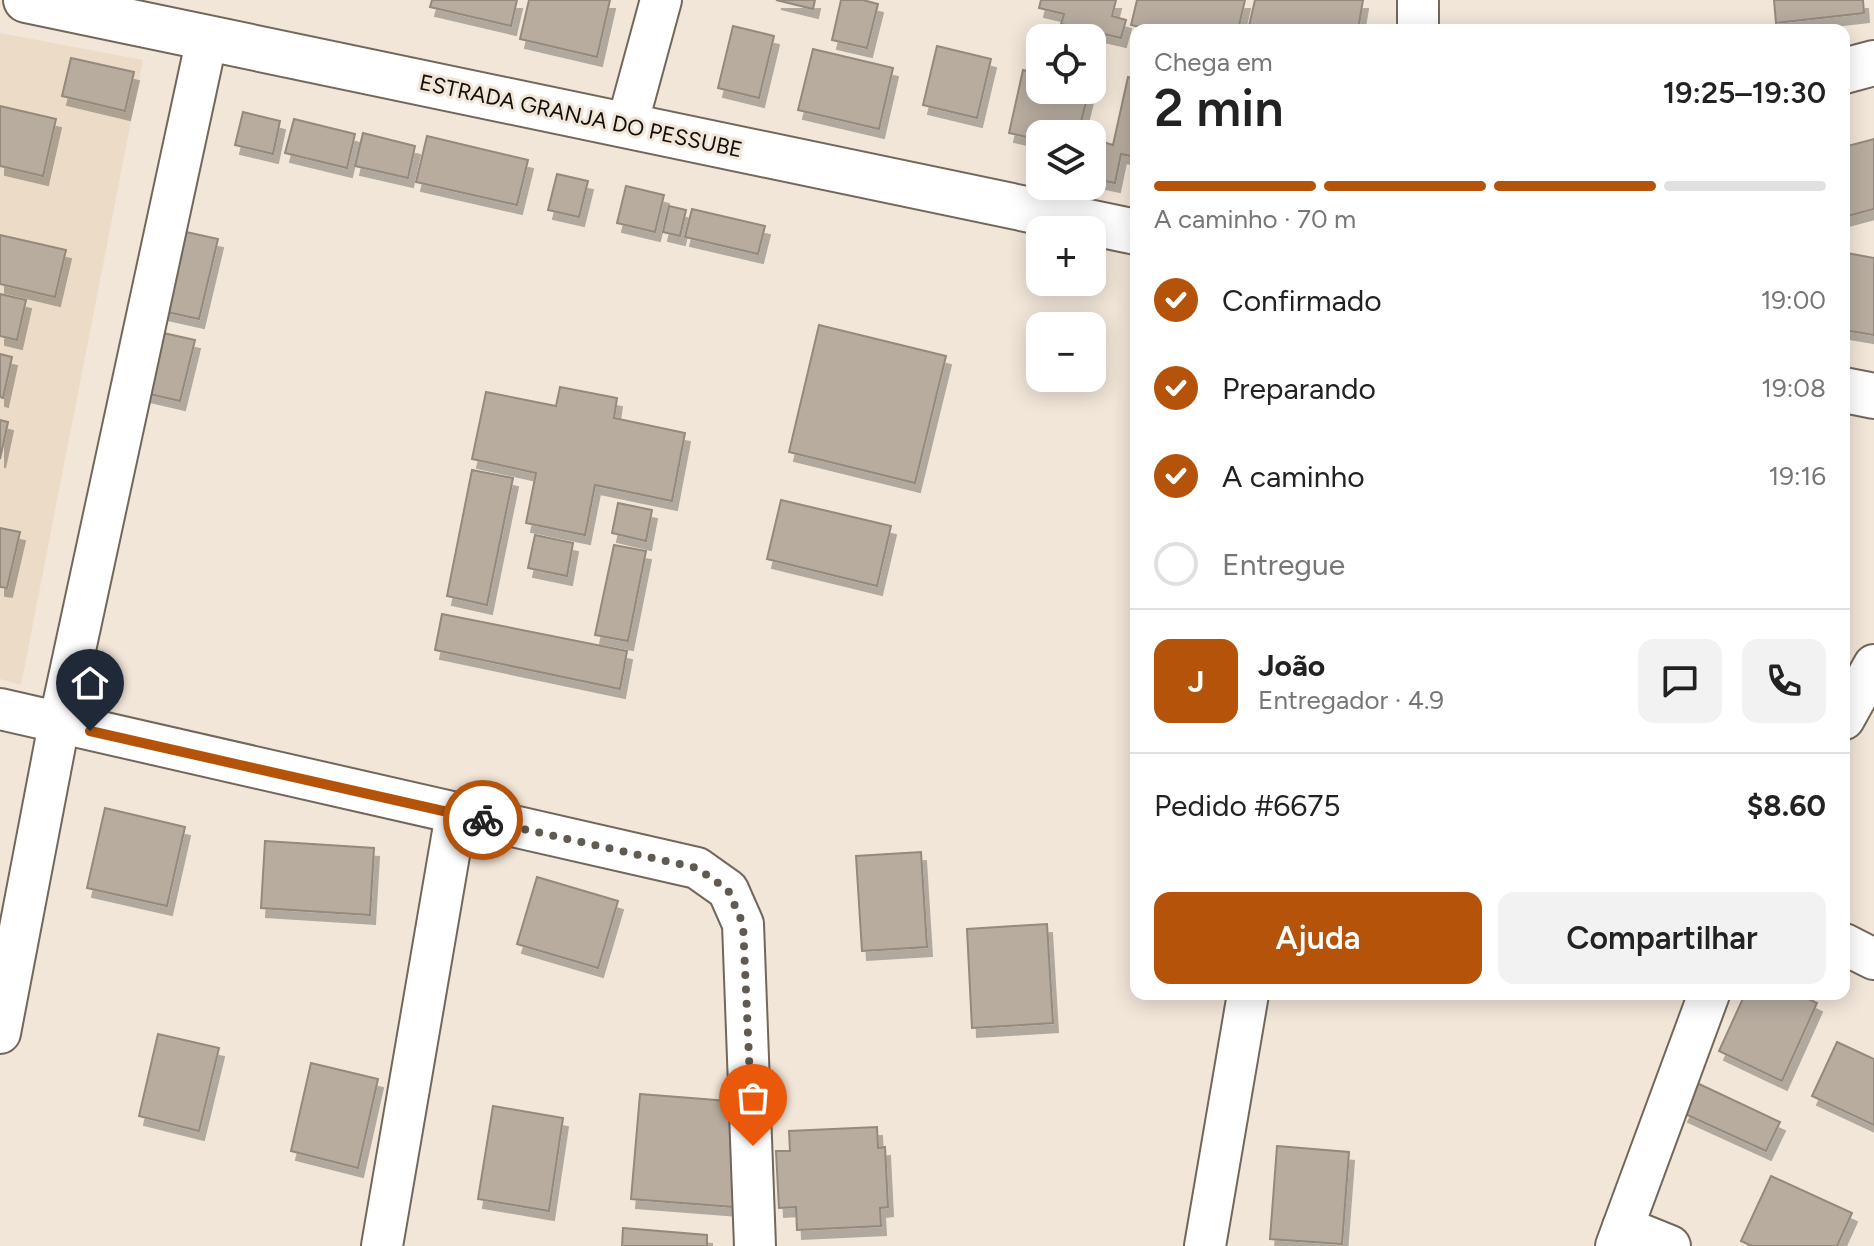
<!DOCTYPE html>
<html lang="pt">
<head>
<meta charset="utf-8">
<style>
  :root { --surface:#fff; --page:#f2f2f2; --text:#222; --muted:#767676; --line:#e0e0e0; --accent:#b45309 }
  body { margin:0; font-family:Figtree,sans-serif; background:var(--page); color:var(--text); height:100vh; display:flex; flex-direction:column; font-size:30px; white-space:nowrap }
  * { box-sizing:border-box; margin:0 }
  p { font-size:26px; color:var(--muted) }
  .icon { flex:none; width:44px; height:44px; fill:none; stroke:currentColor; stroke-width:2; stroke-linecap:round; stroke-linejoin:round }
  .map { position:relative; flex:1; overflow:hidden }
  .details { position:absolute; left:1130px; top:24px; width:720px; height:976px; display:flex; flex-direction:column; background:var(--surface); border-radius:16px; box-shadow:0 4px 20px #0003 }
  .details>* { flex:none }
  .controls { position:absolute; left:1026px; top:24px; display:grid; gap:16px }
  .controls a { display:grid; place-items:center; width:80px; height:80px; border-radius:16px; background:var(--surface); box-shadow:0 4px 20px #0003; font-size:40px }
  .pin { position:absolute; display:grid; place-items:center; width:68px; height:68px; color:#fff; margin:-82px -34px; border-radius:50% 50% 50% 0; rotate:-45deg; box-shadow:0 0 8px #0007 }
  .pin .icon { rotate:45deg }
  .courier { position:absolute; display:grid; place-items:center; width:80px; height:80px; margin:-40px; border:6px solid #b45309; border-radius:50%; background:#fff; color:#222; box-shadow:0 2px 10px #0007 }
  .overview em { font-style:normal; font-weight:600 }
  .overview div { display:flex; flex-direction:column-reverse }
  .overview { display:flex; align-items:center; justify-content:space-between; height:136px; padding:0 24px }
  h1 { font-size:52px; font-weight:600; line-height:60px }
  .bar { display:grid; grid-template-columns:repeat(4,1fr); gap:12px 8px; align-content:center; height:96px; padding:0 24px }
  .bar i { height:10px; border-radius:6px; background:var(--line) }
  .bar .on { background:var(--accent) }
  .bar p { grid-column:span 4 }
  .line { display:flex; align-items:center; gap:20px; padding:0 24px; border-top:2px solid var(--line) }
  .line div { flex:1 }
  .round { display:grid; place-items:center; flex:none; width:84px; height:84px; border-radius:16px; background:var(--page) }
  ol { padding:0 24px; list-style:none }
  li { display:flex; align-items:center; gap:24px; height:88px }
  li p { margin-inline-start:auto }
  li .icon { padding:8px; border-radius:50%; background:var(--accent); color:#fff; stroke-width:4 }
  li:last-child { color:var(--muted) }
  li i { width:44px; height:44px; border:4px solid var(--line); border-radius:50% }
  .primary-button { display:flex; gap:16px; margin-top:auto; padding:16px 24px }
  .primary-button a { flex:1; height:92px; border-radius:16px; background:var(--accent); color:#fff; font-size:32px; font-weight:600; line-height:92px; text-align:center }
  .primary-button a+a { background:var(--page); color:var(--text) }
  .map>svg:first-child { display:block }
  .built { fill:#ecdbc7 }
  .building { fill:#b8ac9f; stroke:#94897c; stroke-width:2; filter:url(#shadow) }
  .lines { fill:none; stroke-linecap:round; stroke-linejoin:round }
  .minor-casing { stroke:#72675b; stroke-width:44 }
  .tertiary-casing { stroke:#72675b; stroke-width:48 }
  .secondary-casing { stroke:#72675b; stroke-width:48 }
  .minor { stroke:#fff; stroke-width:40 }
  .tertiary { stroke:#fff; stroke-width:44 }
  .secondary { stroke:#fff; stroke-width:44 }
  .done { stroke:#615a52; stroke-width:8; stroke-dasharray:0 14.4 }
  .route { stroke:#b45309; stroke-width:10 }
  .labels { text-anchor:middle; dominant-baseline:central; stroke-width:6; stroke-linejoin:round; paint-order:stroke }
  .street-label { font-size:22px; fill:#130f0a; stroke:#f2e6d8 }
</style>
</head>
<body>
<div class="map">
<svg width="1874" height="1246" viewBox="0 0 1874 1246">
  <defs>
    <filter id="shadow"><feDropShadow dx="5" dy="9" stdDeviation="0" flood-color="#0004"/></filter>
  </defs>
  <rect width="100%" height="100%" fill="#f2e6d8"/>
  <path class="built" d="M0,33L143,60L21,685L0,679Z"/>
  <g class="building">
    <path d="M432,0H517L511,26L430,7Z"/>
    <path d="M529,0H610L597,57L520,39Z"/>
    <path d="M776,0H815L813,9Z"/>
    <path d="M841,0H863L878,4L867,48L832,40Z"/>
    <path d="M1041,0H1116L1112,16L1126,20L1121,38L1061,24L1064,14L1039,8Z"/>
    <path d="M1137,0H1245L1238,30H1153L1131,25Z"/>
    <path d="M1255,0H1363L1358,30H1248Z"/>
    <path d="M1774,0H1863L1864,13L1776,23Z"/>
    <path d="M733,26L774,36L759,98L718,88Z"/>
    <path d="M937,46L991,59L977,118L923,105Z"/>
    <path d="M813,49L893,68L879,129L798,110Z"/>
    <path d="M71,58L134,72L125,111L62,96Z"/>
    <path d="M1023,70L1040,74V90H1089L1078,134H1040V140L1009,133Z"/>
    <path d="M1128,77L1136,79V157L1121,154L1115,183L1095,179L1103,142L1113,145Z"/>
    <path d="M0,106L56,119L43,176L0,166Z"/>
    <path d="M243,112L280,121L273,154L235,145Z"/>
    <path d="M294,119L355,134L347,168L285,153Z"/>
    <path d="M363,133L415,146L408,178L355,166Z"/>
    <path d="M427,136L528,160L517,205L416,182Z"/>
    <path d="M1874,139V209L1844,217V147Z"/>
    <path d="M557,174L588,181L579,217L548,210Z"/>
    <path d="M626,186L664,195L655,232L617,223Z"/>
    <path d="M669,206L686,210L680,236L663,232Z"/>
    <path d="M692,209L765,226L758,254L685,237Z"/>
    <path d="M177,230L218,239L199,319L158,310Z"/>
    <path d="M0,235L66,250L55,297L0,284Z"/>
    <path d="M1847,253L1874,258V335L1844,330V268Z"/>
    <path d="M0,294L26,300L17,340L0,336Z"/>
    <path d="M819,325L946,356L915,483L789,452Z"/>
    <path d="M159,332L195,340L180,401L145,393Z"/>
    <path d="M0,354L12,357L3,398L0,397Z"/>
    <path d="M560,387L617,398L614,418L685,433L672,501L595,485L585,535L526,523L536,473L472,459L486,392L556,406Z"/>
    <path d="M0,420L8,422L0,459Z"/>
    <path d="M472,470L513,478L487,605L447,596Z"/>
    <path d="M781,500L891,526L877,586L767,559Z"/>
    <path d="M618,503L652,510L646,541L612,533Z"/>
    <path d="M0,528L20,532L7,588L0,587Z"/>
    <path d="M535,535L573,543L567,576L528,568Z"/>
    <path d="M614,545L646,551L628,641L595,635Z"/>
    <path d="M442,614L627,651L620,689L435,650Z"/>
    <path d="M105,808L185,827L167,906L87,888Z"/>
    <path d="M265,841L374,848L370,915L261,908Z"/>
    <path d="M921,852L927,947L862,951L856,856Z"/>
    <path d="M537,877L618,901L598,968L517,944Z"/>
    <path d="M1047,924L1053,1023L972,1028L967,929Z"/>
    <path d="M1745,994H1798L1817,1003L1782,1081L1719,1051Z"/>
    <path d="M158,1034L219,1048L199,1131L139,1116Z"/>
    <path d="M1837,1042L1874,1059V1125L1812,1096Z"/>
    <path d="M311,1063L378,1079L358,1168L291,1151Z"/>
    <path d="M1697,1083L1780,1122L1766,1151L1683,1113Z"/>
    <path d="M640,1094L741,1102L733,1207L631,1199Z"/>
    <path d="M493,1106L563,1118L549,1211L478,1199Z"/>
    <path d="M877,1127L878,1148L885,1147L888,1207L880,1208L881,1226L797,1230L796,1207L779,1208L776,1151H790L789,1131Z"/>
    <path d="M1277,1146L1349,1152L1342,1244L1270,1239Z"/>
    <path d="M1771,1176L1852,1213L1837,1246H1752L1741,1241Z"/>
    <path d="M623,1228L707,1235V1246H622Z"/>
  </g>
  <g class="lines">
    <g class="minor-casing">
      <g id="minor">
        <path d="M1418,0V30"/>
        <path d="M627,125L661,0"/>
        <path d="M0,709L697,868L728,890L743,924L755,1246"/>
        <path d="M1844,719L1874,665"/>
        <path d="M1844,944L1874,959"/>
        <path d="M0,1033L59,724L207,38"/>
        <path d="M1623,1227L1670,1246"/>
        <path d="M382,1246L456,814"/>
        <path d="M1205,1246L1248,994"/>
        <path d="M1616,1246L1709,994"/>
      </g>
    </g>
    <g class="tertiary-casing">
      <path id="tertiary" d="M1844,71L1874,63"/>
    </g>
    <g class="secondary-casing">
      <g id="secondary">
        <path d="M26,0L1136,232"/>
        <path d="M1844,390L1874,396"/>
      </g>
    </g>
    <use href="#minor" class="minor"/>
    <use href="#tertiary" class="tertiary"/>
    <use href="#secondary" class="secondary"/>
  </g>
  <g class="lines">
    <path class="done" d="M483,820L697,868L728,890L743,924L753,1146"/>
    <path class="route" d="M90,731L483,820"/>
  </g>
  <g class="labels">
    <g class="street-label">
      <text transform="translate(581 116) rotate(12)">ESTRADA GRANJA DO PESSUBE</text>
    </g>
  </g>
</svg>
<div class="controls">
<a><svg class="icon" aria-label="locate" viewBox="0 0 24 24"><circle cx="12" cy="12" r="6"/><path d="M12 2v4M12 18v4M2 12h4M18 12h4"/></svg></a>
<a><svg class="icon" aria-label="layers" viewBox="0 0 24 24"><path d="M12 4l9 5-9 5-9-5zM3 14l9 5 9-5"/></svg></a>
<a>+</a>
<a>−</a>
</div>
<div class="pin" style="left:753px;top:1146px;background:#ea580c"><svg class="icon" aria-label="bag" viewBox="0 0 24 24"><path d="M5 8h14l-1 12H6zM9 8a3 3 0 0 1 6 0"/></svg></div>
<div class="pin" style="left:90px;top:731px;background:#1f2937"><svg class="icon" aria-label="home" viewBox="0 0 24 24"><path d="M3 11l9-7 9 7M6 9v11h12V9"/></svg></div>
<div class="courier" style="left:483px;top:820px"><svg class="icon" aria-label="bike" viewBox="0 0 24 24"><circle cx="6" cy="16" r="4"/><circle cx="18" cy="16" r="4"/><path d="M6 16l4-8h5l3 8M10 8l3 8H6M13 5h3"/></svg></div>
<section class="details">
<div class="overview"><div><h1>2 min</h1><p>Chega em</p></div><em>19:25–19:30</em></div>
<div class="bar"><i class="on"></i><i class="on"></i><i class="on"></i><i></i><p>A caminho · 70 m</p></div>
<ol>
<li><svg class="icon" aria-label="check" viewBox="0 0 24 24"><path d="M5 12l5 5 9-10"/></svg>Confirmado<p>19:00</p></li>
<li><svg class="icon" aria-label="check" viewBox="0 0 24 24"><path d="M5 12l5 5 9-10"/></svg>Preparando<p>19:08</p></li>
<li><svg class="icon" aria-label="check" viewBox="0 0 24 24"><path d="M5 12l5 5 9-10"/></svg>A caminho<p>19:16</p></li>
<li><i></i>Entregue</li>
</ol>
<div class="line" style="height:144px"><b class="round" style="background:var(--accent);color:#fff">J</b><div><b>João</b><p>Entregador · 4.9</p></div><a class="round"><svg class="icon" aria-label="chat" viewBox="0 0 24 24"><path d="M4 5h16v11H9l-5 4z"/></svg></a><a class="round"><svg class="icon" aria-label="phone" viewBox="0 0 24 24"><path d="M5 4h4l2 5-3 2q2 4 5 5l2-3 5 2v4C11 20 4 13 5 4z"/></svg></a></div>
<div class="line" style="height:104px"><div>Pedido #6675</div><b>$8.60</b></div>
<div class="primary-button"><a>Ajuda</a><a>Compartilhar</a></div>
</section>
</div>
</body>
</html>
